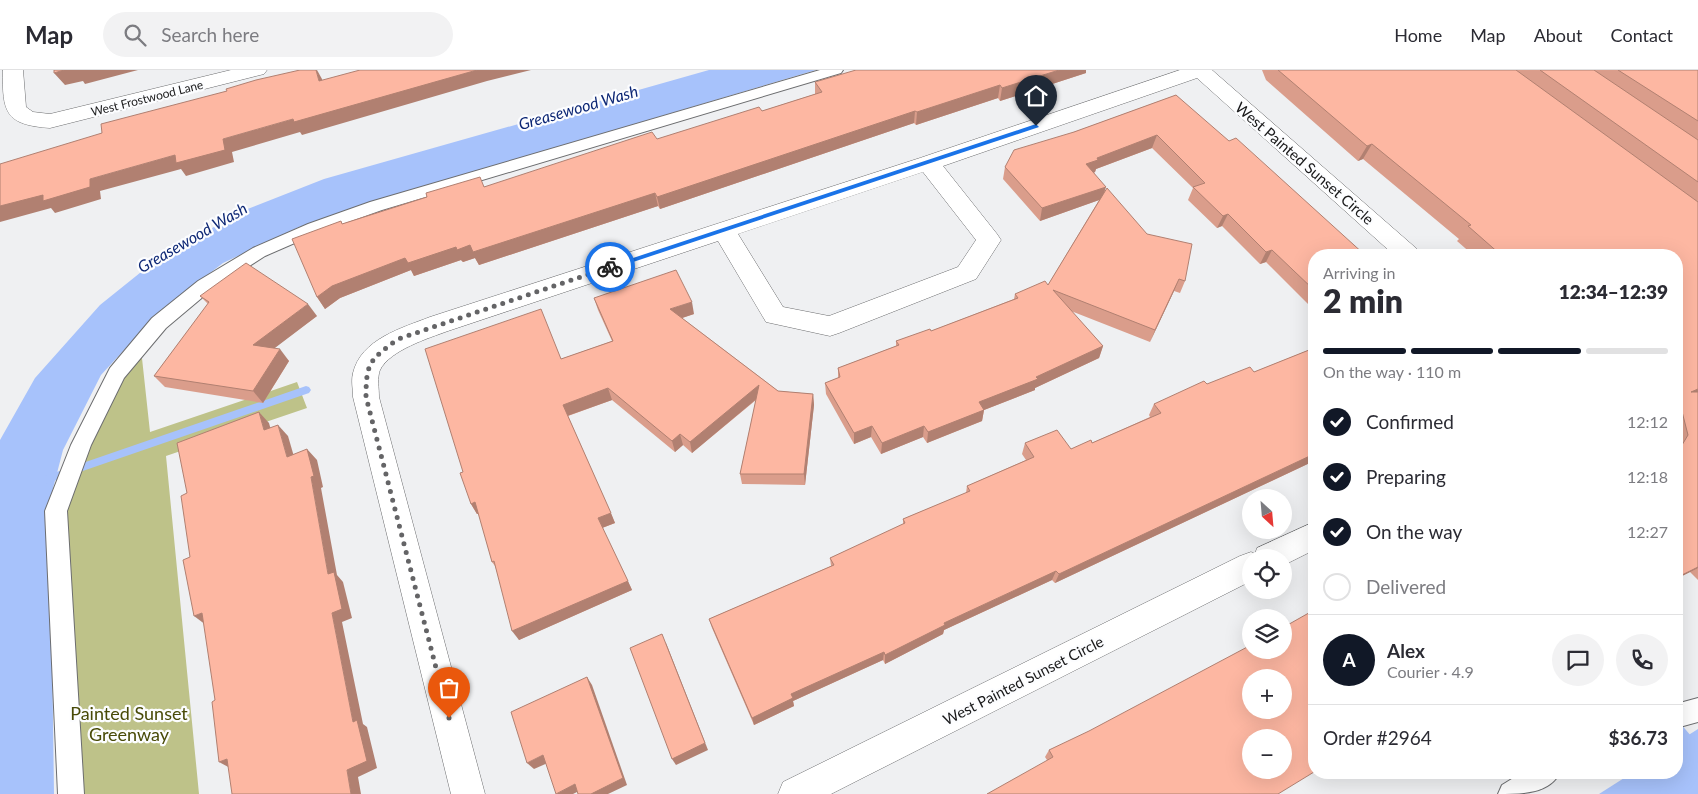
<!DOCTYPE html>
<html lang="en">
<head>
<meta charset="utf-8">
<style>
  :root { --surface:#fff; --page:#f2f2f3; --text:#2b2b33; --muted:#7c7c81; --line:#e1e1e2; --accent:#111827 }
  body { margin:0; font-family:Lato,sans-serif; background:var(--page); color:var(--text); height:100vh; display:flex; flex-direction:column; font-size:19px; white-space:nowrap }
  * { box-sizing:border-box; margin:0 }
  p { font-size:16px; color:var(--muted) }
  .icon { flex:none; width:28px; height:28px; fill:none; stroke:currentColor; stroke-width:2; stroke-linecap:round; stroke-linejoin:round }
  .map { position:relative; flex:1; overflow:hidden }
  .drawer { position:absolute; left:1308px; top:179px; width:375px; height:530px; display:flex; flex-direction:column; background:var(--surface); border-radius:20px; box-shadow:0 5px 20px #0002 }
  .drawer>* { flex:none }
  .needle { width:32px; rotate:154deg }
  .tools { position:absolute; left:1242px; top:419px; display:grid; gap:10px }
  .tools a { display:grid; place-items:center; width:50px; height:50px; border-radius:50%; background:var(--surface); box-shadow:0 5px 20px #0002; font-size:25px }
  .pin { position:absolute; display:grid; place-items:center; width:42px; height:42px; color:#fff; margin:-51px -21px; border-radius:50% 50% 50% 0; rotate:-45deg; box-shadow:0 0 5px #0007 }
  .pin .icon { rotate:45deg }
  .courier { position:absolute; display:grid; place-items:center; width:50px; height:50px; margin:-25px; border:4px solid #1a73e8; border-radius:50%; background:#fff; color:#222; box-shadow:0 1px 6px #0007 }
  .summary em { font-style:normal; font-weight:800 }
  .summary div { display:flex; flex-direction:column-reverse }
  .summary { display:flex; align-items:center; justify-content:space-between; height:85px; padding:0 15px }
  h1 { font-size:32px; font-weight:800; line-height:38px }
  .bar { display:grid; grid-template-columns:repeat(4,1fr); gap:8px 5px; align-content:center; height:60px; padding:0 15px }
  .bar i { height:6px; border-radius:4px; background:var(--line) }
  .bar .active { background:var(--accent) }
  .bar p { grid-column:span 4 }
  .line { display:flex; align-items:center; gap:12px; padding:0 15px; border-top:1px solid var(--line) }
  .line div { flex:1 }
  .round { display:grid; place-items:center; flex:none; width:52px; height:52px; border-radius:26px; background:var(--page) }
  ol { padding:0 15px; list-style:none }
  li { display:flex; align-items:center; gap:15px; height:55px }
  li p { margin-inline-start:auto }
  li .icon { padding:5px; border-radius:50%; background:var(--accent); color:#fff; stroke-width:4 }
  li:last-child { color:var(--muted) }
  li i { width:28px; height:28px; border:2px solid var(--line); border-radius:50% }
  header { display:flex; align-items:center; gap:30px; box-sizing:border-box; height:70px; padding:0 25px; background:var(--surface); border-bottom:1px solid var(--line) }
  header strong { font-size:24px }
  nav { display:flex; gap:28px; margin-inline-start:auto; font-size:18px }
  .search { width:350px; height:45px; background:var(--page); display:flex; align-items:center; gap:12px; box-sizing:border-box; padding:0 18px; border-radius:28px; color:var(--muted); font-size:19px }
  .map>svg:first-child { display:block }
  .green { fill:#bec289 }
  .water { fill:#a7c2fb }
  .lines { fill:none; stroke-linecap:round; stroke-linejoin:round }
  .stream { fill:#a7c2fb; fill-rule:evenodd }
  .service-casing { stroke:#6c6d6f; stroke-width:2 }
  .minor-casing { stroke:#6c6d6f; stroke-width:1 }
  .service { fill:#fff; fill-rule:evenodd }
  .minor { fill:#fff; fill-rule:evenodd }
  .wall { fill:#da9d8b }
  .shaded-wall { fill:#b18071 }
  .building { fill:#fdb7a2; stroke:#b18071; fill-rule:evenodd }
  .route { fill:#1a73e8 }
  .done { stroke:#646466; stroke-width:5; stroke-dasharray:0 9 }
  .labels { text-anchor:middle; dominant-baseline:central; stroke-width:4.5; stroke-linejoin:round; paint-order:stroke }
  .far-street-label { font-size:12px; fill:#19191a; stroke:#fcfdff }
  .street-label { font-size:15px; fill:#19191a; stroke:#fcfdff }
  .water-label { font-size:16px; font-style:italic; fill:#0d2775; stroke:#fcfdff }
  .near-park-label { font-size:18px; fill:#484a07; stroke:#fcfdff }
</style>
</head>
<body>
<header>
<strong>Map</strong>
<div class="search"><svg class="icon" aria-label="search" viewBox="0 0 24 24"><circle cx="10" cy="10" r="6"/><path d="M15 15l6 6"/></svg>Search here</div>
<nav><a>Home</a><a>Map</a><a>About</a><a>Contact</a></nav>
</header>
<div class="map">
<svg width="1698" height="724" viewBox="0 0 1698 724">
  <rect width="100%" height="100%" fill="#eff0f2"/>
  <path class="green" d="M141,279L150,362L297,312L307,338L166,386L199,724H68L60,435L77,370Z"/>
  <g class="water">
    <path d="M709,0H816L376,131L299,157L223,193L159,242L101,305L63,380L50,430L54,724H0V370L35,308L100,235L161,186L245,140L324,109Z"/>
    <path d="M1698,659V724H1599L1632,703L1676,702V673Z"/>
  </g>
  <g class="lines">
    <g class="stream">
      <path d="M306,316L309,317L311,320L309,323L45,414L41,413L40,410L41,407L45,406Z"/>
      <path d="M1676,651L1680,653L1697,673V681L1693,683L1689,681L1676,667Z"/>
    </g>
    <g class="service-casing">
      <g id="service">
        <path d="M820,0H843L841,3L382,140L320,162L265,186L210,221L166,258L124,308L91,375L67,441L84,724H58L45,441L71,375L110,298L152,248L198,211L253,178L308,154L370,132Z"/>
        <path d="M1698,628V652L1676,658V634Z"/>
        <path d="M1523,702H1560C1550,724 1521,724 1498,724L1502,715Z"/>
      </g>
    </g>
    <g class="minor-casing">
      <g id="minor">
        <path d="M3,0H23L26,37L33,42L50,44L231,0H267L264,4L50,58C5,55 2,42 3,0Z"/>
        <path d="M1180,0H1212L1417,179L1421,185H1394L1197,8L943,96L997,164L1001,170L976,209L839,263L830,266L766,252L718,171L448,261C429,268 390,280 380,300C377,307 379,319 379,327L485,724H451L353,327C353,319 351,311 353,303C361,269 402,258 430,247L920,88ZM923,102L976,170L958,197L829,246L783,237L738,164Z"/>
        <path d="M1314,452V480L1284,495V488H1251V511L831,724H778L783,712L1240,486L1251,482L1255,484L1257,478Z"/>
      </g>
    </g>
    <use href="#service" class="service"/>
    <use href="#minor" class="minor"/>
  </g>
  <g class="wall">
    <path d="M1262,0H1698V510L1690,502L1676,509V185H1473L1457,171L1459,169L1363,89L1358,91L1266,10Z"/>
    <path d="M1086,3L1000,31L998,28L916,55L914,53L660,139L658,136L479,195L475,188L463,192L461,190L414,206L411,200L340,228L325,239L317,227L342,154L427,127L484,117L762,41L815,24V12Z"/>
    <path d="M1176,25L1314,185V240L1266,192L1260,194L1222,156L1217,158L1188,130L1193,118L1152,78L1096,99L1095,102L1094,103L1105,121L1185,211L1180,223L1174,221L1150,272L1071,241L1103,276L1099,288L1035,318V320L984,340L982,351L927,373L923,367L881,384L871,367L854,374L826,324L825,313L838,308V298L896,276V271L931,261L1014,229L1015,224L1048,215L1099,130L1040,151L1003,109L1005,97L1074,62Z"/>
    <path d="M200,226L317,246L274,278L289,291L263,333L165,317L154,306L208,234Z"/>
    <path d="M594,228L694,244L682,248L778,321L813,324L814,335L805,415L742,414L740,404L756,330L692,383L683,375L675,382L612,330L568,346L615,453L602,458L632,520L519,570L495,496L492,492L479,444H477L471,434L463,402L561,289L612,271L598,240Z"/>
    <path d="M1314,278V391L1055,513L1052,510L944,560L943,564L885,594L883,590L793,631L794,636L754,655L712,558L709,549L831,496L830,488L903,455V449L966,423L967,416L1026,390L1022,384L1025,373L1071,379L1092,373L1150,347L1149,345L1154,334L1207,314L1254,302Z"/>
    <path d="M1049,680L1278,724L1047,690L1045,687Z"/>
  </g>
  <g class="shaded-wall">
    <path d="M64,0H138L85,14L83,11L65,15L54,3Z"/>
    <path d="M316,0H317L322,9L326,24L319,11Z"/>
    <path d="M477,0H531L487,11L302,65L300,62L232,82L234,92L186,106L181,99L100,121L101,129L55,143L51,138L0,152V136L90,109L175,85L223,69L293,49Z"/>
    <path d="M1059,0H1086V3L1000,31L1002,18Z"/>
    <path d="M1000,15L998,28L916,55L917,42Z"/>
    <path d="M915,41L914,53L660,139L657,127Z"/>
    <path d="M1157,65L1152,78L1096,99L1095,102L1083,106L1086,94L1097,88Z"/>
    <path d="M1372,74L1363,89L1358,91L1367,76Z"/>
    <path d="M1106,117L1102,129L1040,151L1042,138Z"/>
    <path d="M655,123L658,136L479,195L475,188L463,192L461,190L414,206L411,200L340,228L325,239L317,227L332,216L405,188L456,177L470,175Z"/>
    <path d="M1228,144L1222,156L1217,158L1223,146Z"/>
    <path d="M1272,180L1266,192L1260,194L1266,182Z"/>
    <path d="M1179,209L1174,221L1150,272L1155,260Z"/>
    <path d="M692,232L694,244L673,251L670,239Z"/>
    <path d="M308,234L317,246L263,287L253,275Z"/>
    <path d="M1103,276L1099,288L1035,318V320L984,340L982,351L927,373L928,362L979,332L1036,307Z"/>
    <path d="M280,279L289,291L263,333L253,321Z"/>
    <path d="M759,315L760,326L692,383L690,372Z"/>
    <path d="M608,318L612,330L567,346L563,335Z"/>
    <path d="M1698,319V325L1691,322Z"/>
    <path d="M813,324L814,335L805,415L804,404Z"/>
    <path d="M259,342L269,353L274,371L264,360Z"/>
    <path d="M278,355L288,366L297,397L287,387Z"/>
    <path d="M872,356L871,367L854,374V363Z"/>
    <path d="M924,356L923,367L881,384L882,373Z"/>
    <path d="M680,364L683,375L675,382L672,371Z"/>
    <path d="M307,379L317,390L323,417L321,418L337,505L343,512L352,548L342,552L363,654L367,657L377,698L358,707L361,724H351L347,700L353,652L332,543L328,504L311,407Z"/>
    <path d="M1314,384V391L1055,513L1059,504Z"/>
    <path d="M475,432L482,442L477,444L471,434Z"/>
    <path d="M611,443L615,453L602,458L598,448Z"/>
    <path d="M1698,497V498L1676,509V508Z"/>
    <path d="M1056,501L1052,510L944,560L943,564L885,594V585L944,553Z"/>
    <path d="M628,511L632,520L519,570L512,561Z"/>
    <path d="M202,543L206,555L194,546Z"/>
    <path d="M666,573L708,680L676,695L672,689Z"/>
    <path d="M884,582L883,590L793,631L794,636L754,655L752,648L791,624Z"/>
    <path d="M587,607L592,615L627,715L608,724H591Z"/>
    <path d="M543,685L550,692L534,699L527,693Z"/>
    <path d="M227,689L232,699L219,692Z"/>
    <path d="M575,714L581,720L573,724H556Z"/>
  </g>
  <g class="building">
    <path d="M54,0H64L54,3Z"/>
    <path d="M300,0H316L319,11L360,0H477L294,52L293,49L223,69L225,80L176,93L175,85L90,109V117L43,131V125L0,136V94L102,63L101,54L227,21L226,19L256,10Z"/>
    <path d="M856,0H1059L1002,18L1000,15L917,42L915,41L657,127L655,123L473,182L470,175L457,180L456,177L408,193L405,188L332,216L317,227L292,169L341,151L342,154L427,127L426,123L480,107L484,117L652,62L657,69L759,37L762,41L822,22L815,12Z"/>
    <path d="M1278,0H1516L1698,132V319L1691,322H1698V497L1676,508V385L1688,365L1676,318V185H1501L1468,156L1471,155L1372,74L1367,76Z"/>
    <path d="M1540,0H1594L1698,70V112Z"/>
    <path d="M1618,0H1698V51Z"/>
    <path d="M1176,25L1229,71L1236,68L1365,185H1314V220L1272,180L1266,182L1228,144L1223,146L1193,117L1205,113L1157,65L1097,88L1098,90L1086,94L1106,117L1042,138L1005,97L1014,80L1074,62Z"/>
    <path d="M1107,118L1147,164L1192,174L1185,211L1179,209L1155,260L1053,220L1103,276L1036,307L1038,309L979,332L984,340L928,362L924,356L882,373L872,356L854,363L825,313L840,307L838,298L899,275L896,271L930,259L931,261L1018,228L1015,224L1045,211L1048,215Z"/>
    <path d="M246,193L308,234L253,275L280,279L253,321L154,306L209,232L200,226Z"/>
    <path d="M676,200L692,232L670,239L778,321L813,324L804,404H740L759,315L690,372L680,364L672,371L608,318L563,335L611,443L598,448L628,511L512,561L494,491L492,492L475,432L471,434L460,403L463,402L425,279L541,239L561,289L613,271L594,228Z"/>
    <path d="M1314,278V384L1059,504L1056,501L944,553L945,555L885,585L884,582L791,624L793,628L752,648L709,549L834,495L830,488L905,453L903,449L970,421L967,416L1034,387L1025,373L1057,360L1071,379L1091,370L1092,373L1161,343L1154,334L1204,311L1207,314L1250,297L1254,302Z"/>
    <path d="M259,342L264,360L278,355L287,387L307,379L314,406L311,407L328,504L334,502L342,539L332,543L353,652L357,650L367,691L347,700L351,724H232L227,689L219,692L212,632L215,630L202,543L194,546L183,490L190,487L181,426L187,423L177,373Z"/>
    <path d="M1314,540V702L1278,724H987L1053,687L1049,680L1089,661L1251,575V580H1284V557ZM1251,608H1284V640H1251ZM1251,668H1284V700H1251Z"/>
    <path d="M662,564L705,673L672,689L630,578Z"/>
    <path d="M587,607L623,708L591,724H578L575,714L556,724L543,685L527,693L511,642Z"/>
  </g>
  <path class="route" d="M1036,54L1039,57L612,199L606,197Z"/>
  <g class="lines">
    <path class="done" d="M449,648L366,327C366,292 370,290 398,269L610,197"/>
  </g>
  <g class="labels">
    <g class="far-street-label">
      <text transform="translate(147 28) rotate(-14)">West Frostwood Lane</text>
    </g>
    <g class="street-label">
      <text transform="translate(1305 93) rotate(41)">West Painted Sunset Circle</text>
      <text transform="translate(1023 610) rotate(-27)">West Painted Sunset Circle</text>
    </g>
    <g class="water-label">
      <text transform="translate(578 37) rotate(-16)">Greasewood Wash</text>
      <text transform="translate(192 167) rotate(-30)">Greasewood Wash</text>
    </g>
    <g class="near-park-label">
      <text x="129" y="643">Painted Sunset<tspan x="129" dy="21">Greenway</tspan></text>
    </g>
  </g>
</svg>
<div class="tools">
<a><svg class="needle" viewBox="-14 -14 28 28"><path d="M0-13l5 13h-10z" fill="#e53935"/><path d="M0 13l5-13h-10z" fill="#7c7c81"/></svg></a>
<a><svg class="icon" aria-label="locate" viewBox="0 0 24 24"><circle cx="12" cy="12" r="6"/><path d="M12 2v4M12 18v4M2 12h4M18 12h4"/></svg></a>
<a><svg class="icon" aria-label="layers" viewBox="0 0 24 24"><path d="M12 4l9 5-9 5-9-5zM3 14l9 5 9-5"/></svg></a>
<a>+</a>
<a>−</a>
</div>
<div class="pin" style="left:449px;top:648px;background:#ea580c"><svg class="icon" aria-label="bag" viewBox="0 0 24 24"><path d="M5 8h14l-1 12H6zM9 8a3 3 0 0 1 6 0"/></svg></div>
<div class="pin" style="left:1036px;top:56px;background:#1f2937"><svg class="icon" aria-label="home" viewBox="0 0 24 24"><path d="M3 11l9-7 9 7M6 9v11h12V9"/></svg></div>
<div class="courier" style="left:610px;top:197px"><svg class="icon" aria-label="bike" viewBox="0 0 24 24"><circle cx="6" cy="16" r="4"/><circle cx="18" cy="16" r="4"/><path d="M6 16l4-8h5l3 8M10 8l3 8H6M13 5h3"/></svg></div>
<section class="drawer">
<div class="summary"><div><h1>2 min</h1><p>Arriving in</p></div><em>12:34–12:39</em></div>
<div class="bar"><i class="active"></i><i class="active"></i><i class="active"></i><i></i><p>On the way · 110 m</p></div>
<ol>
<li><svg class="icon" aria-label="check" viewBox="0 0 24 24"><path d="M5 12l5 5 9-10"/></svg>Confirmed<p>12:12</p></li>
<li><svg class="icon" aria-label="check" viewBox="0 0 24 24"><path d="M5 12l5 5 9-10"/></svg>Preparing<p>12:18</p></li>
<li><svg class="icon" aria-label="check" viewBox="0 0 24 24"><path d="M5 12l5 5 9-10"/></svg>On the way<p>12:27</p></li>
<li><i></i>Delivered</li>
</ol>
<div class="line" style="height:90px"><b class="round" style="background:var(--accent);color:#fff">A</b><div><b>Alex</b><p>Courier · 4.9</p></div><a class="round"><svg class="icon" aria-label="chat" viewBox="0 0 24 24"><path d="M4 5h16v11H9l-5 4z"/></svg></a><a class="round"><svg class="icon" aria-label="phone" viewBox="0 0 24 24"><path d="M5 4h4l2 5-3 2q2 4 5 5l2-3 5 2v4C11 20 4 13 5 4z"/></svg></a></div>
<div class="line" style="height:65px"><div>Order #2964</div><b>$36.73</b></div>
</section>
</div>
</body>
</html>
